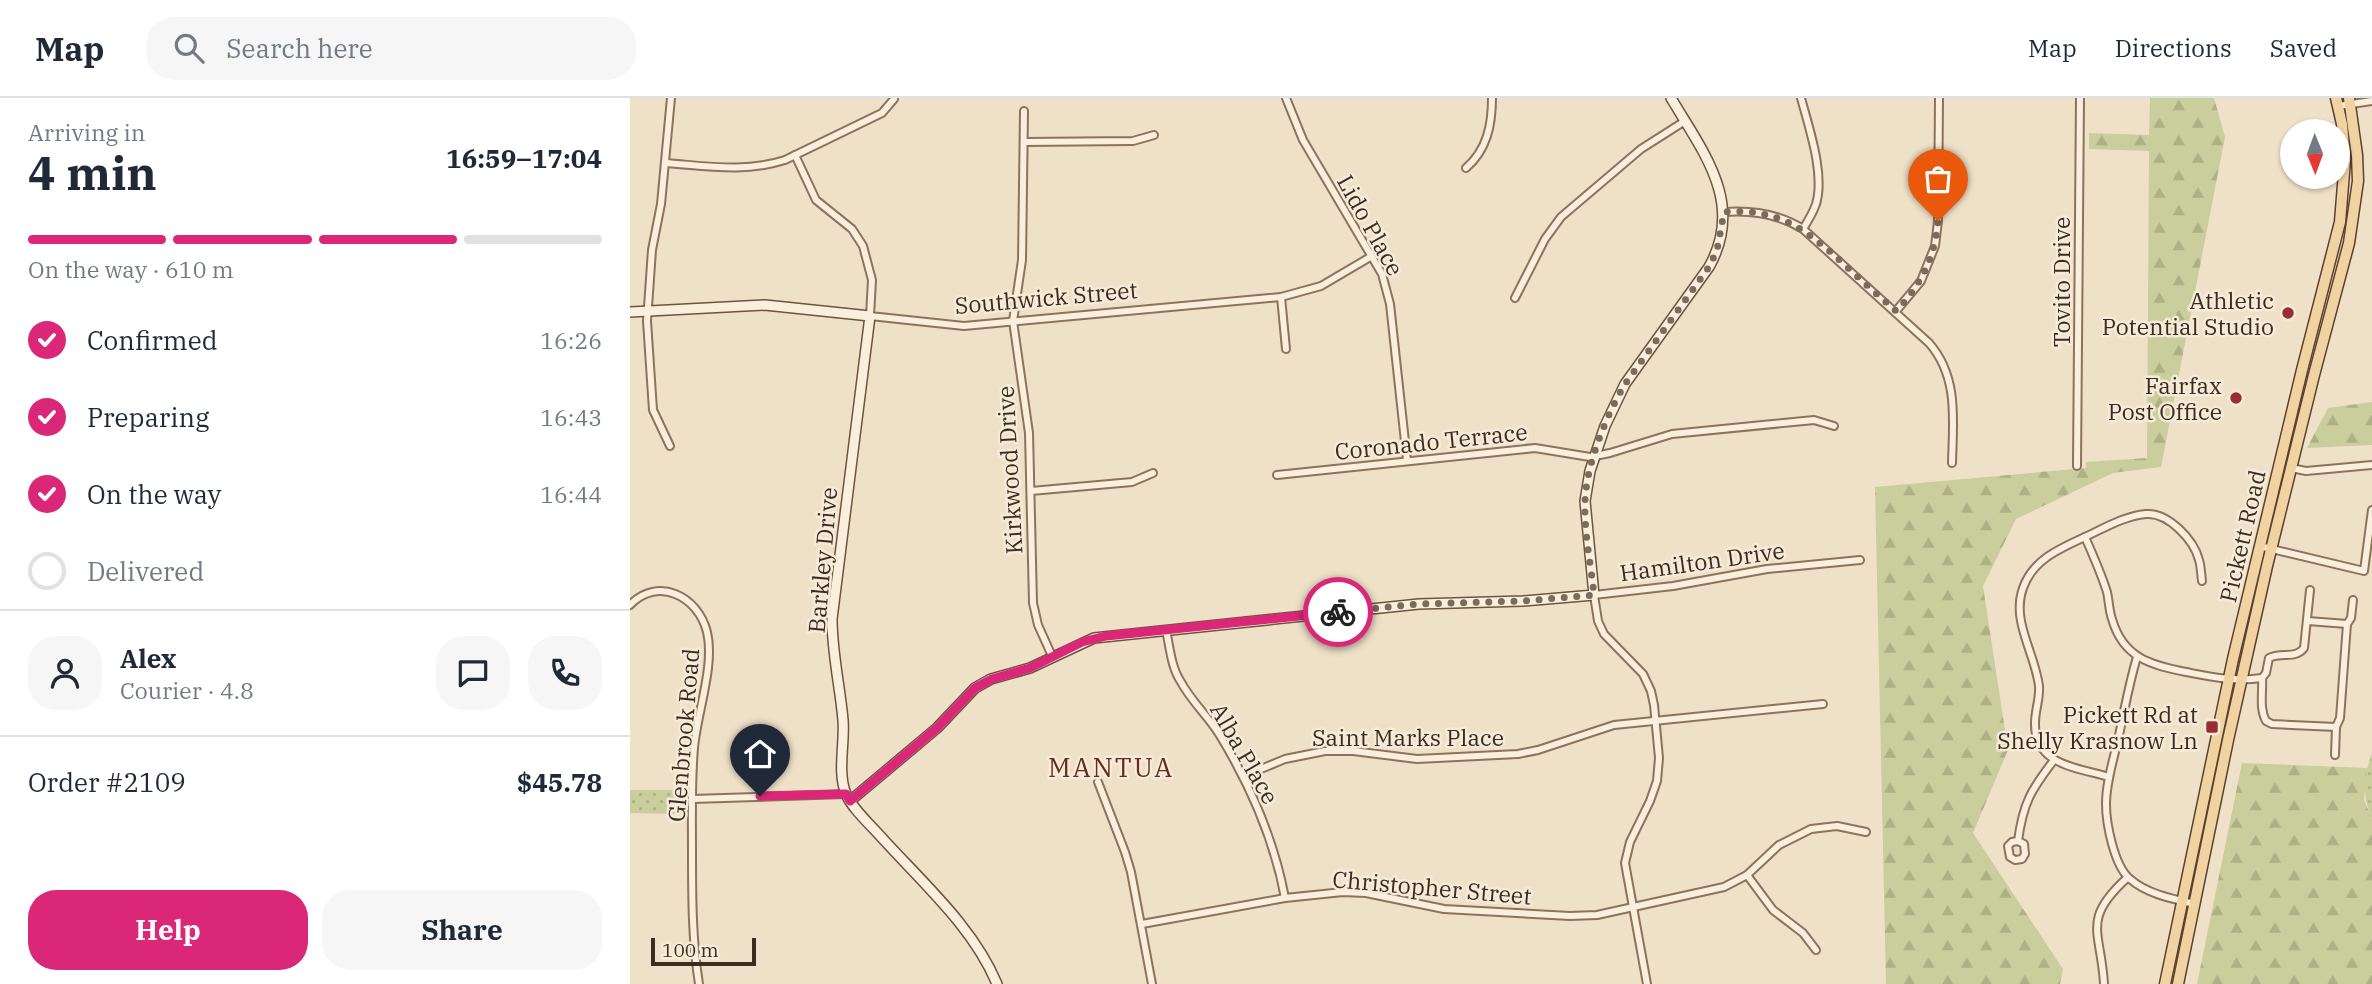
<!DOCTYPE html>
<html lang="en">
<head>
<meta charset="utf-8">
<style>
  :root { --surface:#fff; --page:#f6f6f7; --text:#1f2937; --muted:#747a83; --line:#e0e1e3; --accent:#db2777 }
  body { margin:0; font-family:"IBM Plex Serif",serif; background:var(--page); color:var(--text); height:100vh; display:flex; flex-direction:column; font-size:26px; white-space:nowrap }
  * { box-sizing:border-box; margin:0 }
  p { font-size:23px; color:var(--muted) }
  .icon { flex:none; width:38px; height:38px; fill:none; stroke:currentColor; stroke-width:2; stroke-linecap:round; stroke-linejoin:round }
  .map { position:relative; flex:1; overflow:hidden }
  .drawer { display:flex; flex-direction:column; background:var(--surface); width:630px }
  .drawer>* { flex:none }
  .needle { width:46px; rotate:179deg }
  .tools { position:absolute; left:1650px; top:21px; display:grid; gap:14px }
  .tools a { display:grid; place-items:center; width:70px; height:70px; border-radius:50%; background:var(--surface); box-shadow:0 2px 5px #0004; font-size:35px }
  .scale { position:absolute; left:21px; bottom:18px; width:105px; box-sizing:border-box; padding-left:7px; border:4px solid #3b2c20; border-top:0; font-size:19px; line-height:24px; white-space:nowrap; color:#3b2c20; -webkit-text-stroke:5px #f6ebd8; paint-order:stroke }
  .pin { position:absolute; display:grid; place-items:center; width:60px; height:60px; color:#fff; margin:-72px -30px; border-radius:50% 50% 50% 0; rotate:-45deg; box-shadow:0 0 7px #0007 }
  .pin .icon { rotate:45deg }
  .courier { position:absolute; display:grid; place-items:center; width:70px; height:70px; margin:-35px; border:5px solid #db2777; border-radius:50%; background:#fff; color:#222; box-shadow:0 2px 9px #0007 }
  .overview em { font-style:normal; font-weight:800 }
  .overview div { display:flex; flex-direction:column-reverse }
  .overview { display:flex; align-items:center; justify-content:space-between; height:119px; padding:0 28px }
  h1 { font-size:46px; font-weight:800; line-height:52px }
  .bar { display:grid; grid-template-columns:repeat(4,1fr); gap:10px 7px; align-content:center; height:84px; padding:0 28px }
  .bar i { height:9px; border-radius:5px; background:var(--line) }
  .bar .current { background:var(--accent) }
  .bar p { grid-column:span 4 }
  .line { display:flex; align-items:center; gap:18px; padding:0 28px; border-top:2px solid var(--line) }
  .line div { flex:1 }
  .round { display:grid; place-items:center; flex:none; width:74px; height:74px; border-radius:28px; background:var(--page) }
  ol { padding:0 28px; list-style:none }
  li { display:flex; align-items:center; gap:21px; height:77px }
  li p { margin-inline-start:auto }
  li .icon { padding:7px; border-radius:50%; background:var(--accent); color:#fff; stroke-width:4 }
  li:last-child { color:var(--muted) }
  li i { width:38px; height:38px; border:4px solid var(--line); border-radius:50% }
  .action { display:flex; gap:14px; margin-top:auto; padding:14px 28px }
  .action a { flex:1; height:80px; border-radius:28px; background:var(--accent); color:#fff; font-size:28px; font-weight:800; line-height:80px; text-align:center }
  .action a+a { background:var(--page); color:var(--text) }
  header { display:flex; align-items:center; gap:42px; box-sizing:border-box; height:98px; padding:0 35px; background:var(--surface); border-bottom:2px solid var(--line) }
  header strong { font-size:33px }
  nav { display:flex; gap:38px; margin-inline-start:auto; font-size:24px }
  .search { width:490px; height:63px; background:var(--page); display:flex; align-items:center; gap:18px; box-sizing:border-box; padding:0 24px; border-radius:28px; color:var(--muted); font-size:26px }
  main { display:flex; flex:1; min-height:0 }
  .map>svg:first-child { display:block }
  .green { fill:url(#green-dots) }
  .forest { fill:url(#forest-firs) }
  .lines { fill:none; stroke-linecap:round; stroke-linejoin:round }
  .street-casing { stroke:#8b735d; stroke-width:10 }
  .secondary-casing { stroke:#6d5440; stroke-width:12 }
  .primary-casing { stroke:#594131; stroke-width:13 }
  .street { stroke:#f9efdc; stroke-width:6 }
  .secondary { stroke:#f9efdc; stroke-width:9 }
  .primary { stroke:#f1d3a1; stroke-width:10 }
  .done { stroke:#7a6b5b; stroke-width:7; stroke-dasharray:0 12.6 }
  .route { stroke:#db2777; stroke-width:9 }
  .poi-dot { fill:#9a2d34; stroke:#f6ebd8; stroke-width:2.5 }
  .labels { text-anchor:middle; dominant-baseline:central; stroke-width:5; stroke-linejoin:round; paint-order:stroke }
  .street-label { font-size:23px; fill:#3b2c20; stroke:#f6ebd8 }
  .poi-label { font-size:23px; fill:#3b2c20; stroke:#f6ebd8; text-anchor:end }
  .quarter-label { font-size:26px; letter-spacing:2px; fill:#682b20; stroke:#f6ebd8 }
</style>
</head>
<body>
<header>
<strong>Map</strong>
<div class="search"><svg class="icon" aria-label="search" viewBox="0 0 24 24"><circle cx="10" cy="10" r="6"/><path d="M15 15l6 6"/></svg>Search here</div>
<nav><a>Map</a><a>Directions</a><a>Saved</a></nav>
</header>
<main>
<section class="drawer">
<div class="overview"><div><h1>4 min</h1><p>Arriving in</p></div><em>16:59–17:04</em></div>
<div class="bar"><i class="current"></i><i class="current"></i><i class="current"></i><i></i><p>On the way · 610 m</p></div>
<ol>
<li><svg class="icon" aria-label="check" viewBox="0 0 24 24"><path d="M5 12l5 5 9-10"/></svg>Confirmed<p>16:26</p></li>
<li><svg class="icon" aria-label="check" viewBox="0 0 24 24"><path d="M5 12l5 5 9-10"/></svg>Preparing<p>16:43</p></li>
<li><svg class="icon" aria-label="check" viewBox="0 0 24 24"><path d="M5 12l5 5 9-10"/></svg>On the way<p>16:44</p></li>
<li><i></i>Delivered</li>
</ol>
<div class="line" style="height:126px"><a class="round"><svg class="icon" aria-label="person" viewBox="0 0 24 24"><circle cx="12" cy="8" r="4"/><path d="M4 21q1-7 8-7t8 7"/></svg></a><div><b>Alex</b><p>Courier · 4.8</p></div><a class="round"><svg class="icon" aria-label="chat" viewBox="0 0 24 24"><path d="M4 5h16v11H9l-5 4z"/></svg></a><a class="round"><svg class="icon" aria-label="phone" viewBox="0 0 24 24"><path d="M5 4h4l2 5-3 2q2 4 5 5l2-3 5 2v4C11 20 4 13 5 4z"/></svg></a></div>
<div class="line" style="height:91px"><div>Order #2109</div><b>$45.78</b></div>
<div class="action"><a>Help</a><a>Share</a></div>
</section>
<div class="map">
<svg width="1742" height="886" viewBox="0 0 1742 886">
  <defs>
    <pattern id="green-dots" width="8" height="8" patternUnits="userSpaceOnUse" patternTransform="scale(1.75)"><rect width="8" height="8" fill="#cacd9c"/><path d="M2 2h.1M6 6h.1" fill="none" stroke="#aeb086" stroke-width="1.8" stroke-linecap="round"/></pattern>
    <pattern id="forest-firs" width="22" height="20" patternUnits="userSpaceOnUse" patternTransform="scale(1.75)"><rect width="22" height="20" fill="#cacd9c"/><path d="M5 1l3.5 6h-7zM16 11l3.5 6h-7z" fill="#aeb086"/></pattern>
  </defs>
  <rect width="100%" height="100%" fill="#efe1c8"/>
  <g class="green">
    <path d="M1742,655V721C1732,697 1733,680 1742,655Z"/>
    <path d="M0,692H52V716L0,715Z"/>
  </g>
  <g class="forest">
    <path d="M1520,0H1584L1595,39L1531,369L1483,375L1386,421L1353,488L1378,652L1343,735L1433,871L1430,886H1256L1245,389L1456,370V364L1517,360L1519,53L1459,51V35L1519,37Z"/>
    <path d="M1742,304V347L1677,350L1698,310Z"/>
    <path d="M1612,665L1737,670L1734,702L1742,721V886H1567Z"/>
  </g>
  <g class="lines">
    <g class="street-casing">
      <g id="street">
        <path d="M656,0L673,42L752,176L760,206L777,362"/>
        <path d="M1171,0C1179,30 1195,76 1186,106C1183,115 1178,123 1173,131"/>
        <path d="M1708,8L1742,3"/>
        <path d="M394,13L392,162L383,223L399,335L403,505L408,527L422,558"/>
        <path d="M394,44L503,43L524,37"/>
        <path d="M165,57L186,102L222,131L233,148L242,182L240,218L334,228L651,199L691,188L742,158"/>
        <path d="M35,65C77,68 114,75 155,62L252,15L264,1"/>
        <path d="M836,70C857,52 862,27 862,0"/>
        <path d="M1094,114C1121,112 1149,116 1173,131L1299,245C1329,279 1323,323 1322,365"/>
        <path d="M651,199L656,251"/>
        <path d="M885,200L915,141L931,119L1011,51L1055,23"/>
        <path d="M1266,213L1291,183L1305,148L1308,123L1309,0"/>
        <path d="M40,348L23,312L17,223L22,152L31,106L41,0"/>
        <path d="M1447,368L1450,0"/>
        <path d="M1661,370L1676,373L1742,367"/>
        <path d="M647,377L905,350L960,359L980,355L1042,336L1184,322L1204,328"/>
        <path d="M401,393L502,384L523,375"/>
        <path d="M1455,439C1463,457 1471,475 1477,494C1479,503 1479,513 1482,521C1493,560 1521,567 1556,574C1582,579 1605,584 1632,580"/>
        <path d="M1629,448L1734,473L1742,412"/>
        <path d="M1680,492L1674,550C1665,562 1651,553 1639,560L1636,575L1632,580C1633,595 1629,610 1636,623L1642,626L1706,629"/>
        <path d="M0,507C28,478 68,498 77,534C85,568 67,615 64,650C61,684 62,718 62,752C62,797 62,842 69,886"/>
        <path d="M1678,523L1717,526"/>
        <path d="M536,532C540,550 541,569 551,584C561,603 578,618 589,636C621,688 644,741 655,800"/>
        <path d="M1507,559C1499,586 1494,614 1488,642C1483,663 1476,685 1476,706C1476,725 1484,768 1500,781C1517,796 1543,801 1565,806"/>
        <path d="M1705,657L1706,629L1710,620L1717,526L1721,520L1723,502"/>
        <path d="M614,678L655,661L695,653H723L787,661L888,656L908,652L984,627L1193,606"/>
        <path d="M1479,679C1450,670 1404,668 1405,625C1405,612 1410,601 1409,588C1405,555 1381,523 1393,490C1403,461 1431,450 1457,438C1476,429 1495,418 1516,416C1538,414 1564,442 1569,462C1571,468 1571,476 1572,483"/>
        <path d="M468,684L495,754L501,774L522,886"/>
        <path d="M62,701L216,696"/>
        <path d="M1388,743L1394,746L1395,756L1392,761L1385,762L1380,759L1378,748L1382,744L1388,743C1393,705 1401,692 1424,662"/>
        <path d="M1117,777L1143,812L1173,835L1186,852"/>
        <path d="M512,826L655,800L713,794L736,795L814,811L940,818L967,817L1094,789L1117,777L1149,747L1181,731L1207,728L1236,734"/>
        <path d="M1017,886L995,765L1000,744L1020,703L1027,683L1029,660L1024,607L1021,593L1013,576L974,536L968,523L964,497L1043,488L1137,471L1230,462"/>
        <path d="M1474,886C1471,833 1451,822 1497,780"/>
      </g>
    </g>
    <g class="secondary-casing">
      <g id="secondary">
        <path d="M0,214L135,207L240,218L202,521C202,555 210,588 213,622C215,645 207,674 216,696C223,712 241,727 253,741C293,785 344,830 367,886"/>
        <path d="M220,703L307,630L345,590L361,581L400,570L464,540L789,506L893,503L964,497L955,403L960,373L975,328L995,286L1079,169C1115,105 1073,54 1041,0"/>
      </g>
    </g>
    <g class="primary-casing">
      <g id="primary">
        <path d="M1535,886L1603,561L1672,272L1710,124L1715,62L1712,26L1706,0"/>
        <path d="M1548,886L1598,642L1637,468L1684,277L1719,145L1728,83L1727,57L1719,0"/>
      </g>
    </g>
    <use href="#street" class="street"/>
    <use href="#secondary" class="secondary"/>
    <use href="#primary" class="primary"/>
  </g>
  <g class="lines">
    <path class="done" d="M708,514L789,506L893,503L964,497C961,467 954,435 955,404C956,367 976,318 995,286L1079,169L1087,152L1094,114C1149,110 1175,131 1214,166C1231,182 1249,198 1266,213C1291,187 1305,159 1308,123"/>
    <path class="route" d="M130,698L216,696L220,703L307,630L345,590L362,581L400,570L452,544L476,538L708,514"/>
  </g>
  <g class="poi-dot">
    <circle cx="1658" cy="215" r="7"/>
    <circle cx="1606" cy="300" r="7"/>
    <rect x="1575" y="622" width="14" height="14" rx="3.5"/>
  </g>
  <g class="labels">
    <g class="street-label">
      <text transform="translate(741 127) rotate(61)">Lido Place</text>
      <text transform="translate(1431 184) rotate(-90)">Tovito Drive</text>
      <text transform="translate(416 199) rotate(-5)">Southwick Street</text>
      <text transform="translate(801 343) rotate(-6)">Coronado Terrace</text>
      <text transform="translate(379 372) rotate(-93)">Kirkwood Drive</text>
      <text transform="translate(1612 438) rotate(-77)">Pickett Road</text>
      <text transform="translate(192 462) rotate(-85)">Barkley Drive</text>
      <text transform="translate(1072 463) rotate(-8)">Hamilton Drive</text>
      <text transform="translate(53 637) rotate(-85)">Glenbrook Road</text>
      <text x="778" y="639">Saint Marks Place</text>
      <text transform="translate(615 655) rotate(60)">Alba Place</text>
      <text transform="translate(802 789) rotate(5)">Christopher Street</text>
    </g>
    <g class="poi-label">
      <text x="1644" y="202">Athletic<tspan x="1644" dy="26">Potential Studio</tspan></text>
      <text x="1592" y="287">Fairfax<tspan x="1592" dy="26">Post Office</tspan></text>
      <text x="1568" y="616">Pickett Rd at<tspan x="1568" dy="26">Shelly Krasnow Ln</tspan></text>
    </g>
    <g class="quarter-label">
      <text x="481" y="669">MANTUA</text>
    </g>
  </g>
</svg>
<div class="tools">
<a><svg class="needle" viewBox="-14 -14 28 28"><path d="M0-13l5 13h-10z" fill="#e53935"/><path d="M0 13l5-13h-10z" fill="#747a83"/></svg></a>
</div>
<div class="scale">100 m</div>
<div class="pin" style="left:1308px;top:123px;background:#ea580c"><svg class="icon" aria-label="bag" viewBox="0 0 24 24"><path d="M5 8h14l-1 12H6zM9 8a3 3 0 0 1 6 0"/></svg></div>
<div class="pin" style="left:130px;top:698px;background:#1f2937"><svg class="icon" aria-label="home" viewBox="0 0 24 24"><path d="M3 11l9-7 9 7M6 9v11h12V9"/></svg></div>
<div class="courier" style="left:708px;top:514px"><svg class="icon" aria-label="bike" viewBox="0 0 24 24"><circle cx="6" cy="16" r="4"/><circle cx="18" cy="16" r="4"/><path d="M6 16l4-8h5l3 8M10 8l3 8H6M13 5h3"/></svg></div>
</div>
</main>
</body>
</html>
